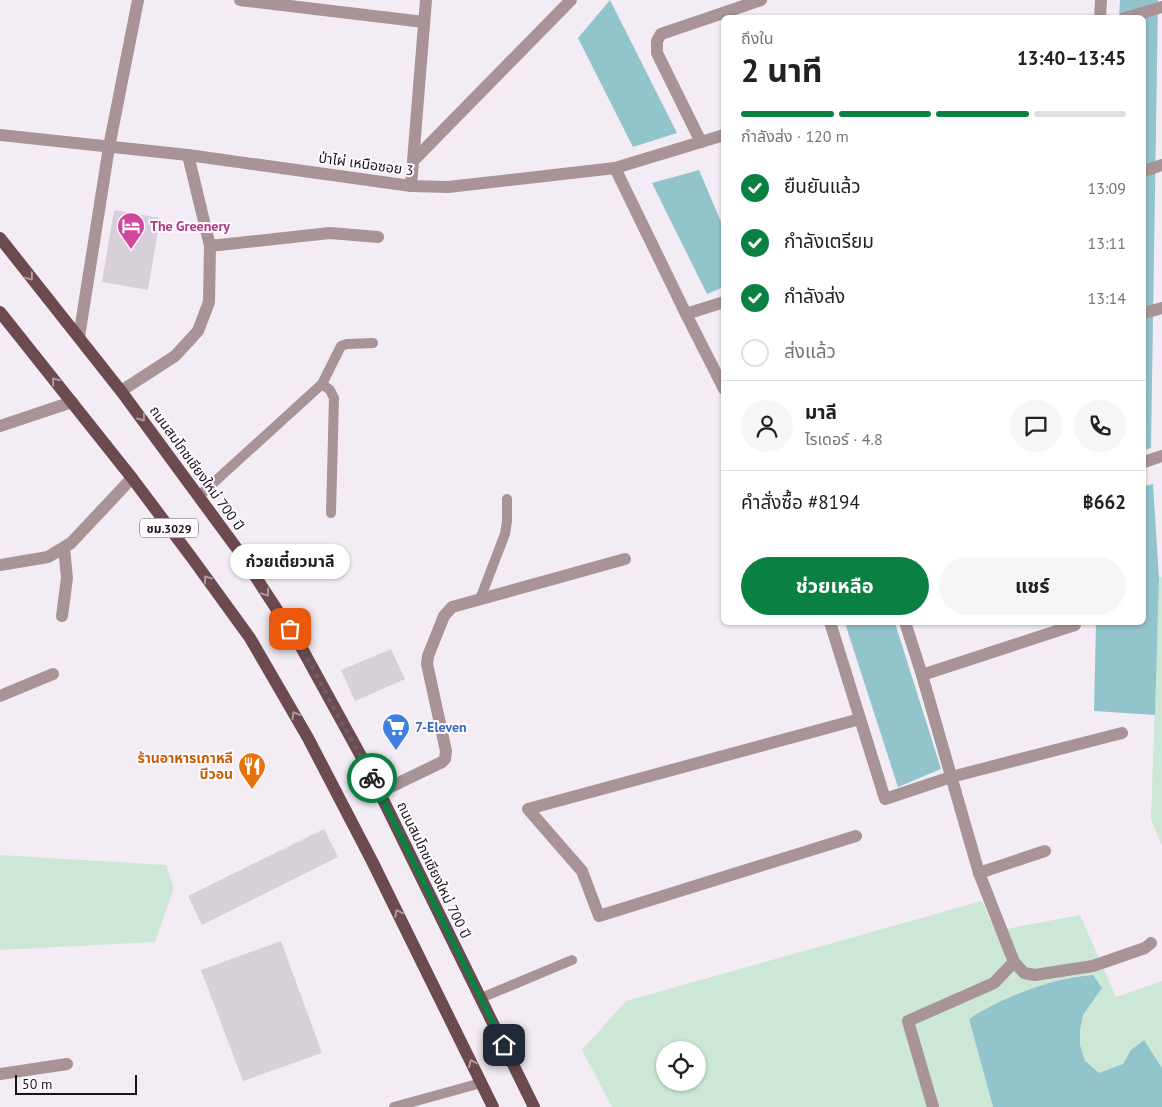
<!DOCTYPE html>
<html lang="th">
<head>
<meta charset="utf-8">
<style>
  :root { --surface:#fff; --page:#f6f6f6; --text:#202124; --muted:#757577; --line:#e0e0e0; --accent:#0b8043 }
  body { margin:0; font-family:"PT Sans","Noto Sans Thai",sans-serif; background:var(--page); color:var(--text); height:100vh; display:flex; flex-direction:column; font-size:19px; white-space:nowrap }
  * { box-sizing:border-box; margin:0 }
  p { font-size:16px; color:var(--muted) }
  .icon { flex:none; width:28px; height:28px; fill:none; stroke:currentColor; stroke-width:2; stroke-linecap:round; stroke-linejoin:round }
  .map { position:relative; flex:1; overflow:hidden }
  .sheet { position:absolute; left:721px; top:15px; width:425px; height:610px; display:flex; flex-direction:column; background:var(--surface); border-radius:8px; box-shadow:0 1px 4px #0004 }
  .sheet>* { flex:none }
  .controls { position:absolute; left:656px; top:1041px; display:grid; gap:10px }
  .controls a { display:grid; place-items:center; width:50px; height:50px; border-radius:50%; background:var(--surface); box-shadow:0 1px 4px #0004; font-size:25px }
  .scale { position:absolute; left:15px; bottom:12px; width:122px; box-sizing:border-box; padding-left:5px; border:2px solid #171518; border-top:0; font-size:14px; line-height:18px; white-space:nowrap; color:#171518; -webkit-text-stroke:4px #fffaff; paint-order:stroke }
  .pin { position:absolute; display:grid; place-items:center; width:42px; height:42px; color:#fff; margin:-21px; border-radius:10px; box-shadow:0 2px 8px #0006 }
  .courier { position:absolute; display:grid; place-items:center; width:50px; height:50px; margin:-25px; border:4px solid #0b8043; border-radius:50%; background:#fff; color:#222; box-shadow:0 1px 6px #0007 }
  .bubble { position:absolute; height:35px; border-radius:18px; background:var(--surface); box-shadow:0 1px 4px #0004; font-size:16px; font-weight:700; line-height:35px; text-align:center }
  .headline em { font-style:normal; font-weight:700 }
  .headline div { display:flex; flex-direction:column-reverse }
  .headline { display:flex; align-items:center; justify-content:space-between; height:85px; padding:0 20px }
  h1 { font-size:32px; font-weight:700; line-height:38px }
  .bar { display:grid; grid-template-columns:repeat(4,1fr); gap:8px 5px; align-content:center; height:60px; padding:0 20px }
  .bar i { height:6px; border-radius:4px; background:var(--line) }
  .bar .current { background:var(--accent) }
  .bar p { grid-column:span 4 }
  .line { display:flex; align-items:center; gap:12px; padding:0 20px; border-top:1px solid var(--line) }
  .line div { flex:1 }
  .round { display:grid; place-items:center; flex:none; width:52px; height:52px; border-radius:26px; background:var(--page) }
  ol { padding:0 20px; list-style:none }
  li { display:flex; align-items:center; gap:15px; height:55px }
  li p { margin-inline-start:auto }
  li .icon { padding:5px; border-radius:50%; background:var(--accent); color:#fff; stroke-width:4 }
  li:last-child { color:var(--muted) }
  li i { width:28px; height:28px; border:2px solid var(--line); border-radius:50% }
  .action { display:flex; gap:10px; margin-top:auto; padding:10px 20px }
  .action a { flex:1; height:58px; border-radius:30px; background:var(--accent); color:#fff; font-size:20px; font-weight:700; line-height:58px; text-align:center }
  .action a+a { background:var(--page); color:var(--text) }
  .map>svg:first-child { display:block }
  .green { fill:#cce7d5; fill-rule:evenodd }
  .water { fill:#91c4cb }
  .building { fill:#d7d0d8 }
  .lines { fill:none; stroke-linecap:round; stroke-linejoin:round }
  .service { stroke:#a89497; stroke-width:10 }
  .minor { stroke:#a89497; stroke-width:12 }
  .primary { stroke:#6c4a4f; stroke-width:12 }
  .oneway { stroke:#ae999e }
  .done { stroke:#646065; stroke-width:5; stroke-dasharray:0 9 }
  .route { stroke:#0b8043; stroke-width:6 }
  .labels { text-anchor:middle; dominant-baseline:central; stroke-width:4; stroke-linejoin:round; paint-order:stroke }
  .shield { fill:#fffaff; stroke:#5d5a5d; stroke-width:1 }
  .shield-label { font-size:12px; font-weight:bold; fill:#171518 }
  .street-label { font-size:14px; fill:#171518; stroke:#fffaff }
  .hotel-label { font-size:14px; font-weight:bold; fill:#b23c85; stroke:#fffaff; text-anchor:start }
  .shop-label { font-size:14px; font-weight:bold; fill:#366cbe; stroke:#fffaff; text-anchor:start }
  .food-label { font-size:14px; font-weight:bold; fill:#c56008; stroke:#fffaff; text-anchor:end }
</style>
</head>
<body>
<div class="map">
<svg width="1162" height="1107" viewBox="0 0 1162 1107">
  <rect width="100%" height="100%" fill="#f3ecf4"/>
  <g class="green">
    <path d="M1162,577V845L1151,820L1159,578Z"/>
    <path d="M0,855L166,865L174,888L155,942L0,950Z"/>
    <path d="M982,901L995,931L1080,915L1116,997L1162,981V1068L1144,1041L1131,1050L1123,1064L1099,1074L1085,1061L1080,1045V1031L1083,1015L1102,988L1077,976L1061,980L998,1003L983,1010L969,1019L993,1107H612L582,1050L626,1001ZM665,1050H698V1082H665Z"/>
  </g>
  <g class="water">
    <path d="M610,0L677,133L633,147L578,38Z"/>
    <path d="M1120,0H1158L1151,448L1144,450V18H1119Z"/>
    <path d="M699,170L724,229V287L707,294L652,183Z"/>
    <path d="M1153,484L1159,578L1155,715L1094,711L1096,623L1144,622V486Z"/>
    <path d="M845,623H895L941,769L898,787Z"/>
    <path d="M1093,975L1102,988L1083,1015L1080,1031V1045L1085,1061L1099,1073L1123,1064L1131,1050L1144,1040L1162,1068V1107H993L969,1019C1003,997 1052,978 1093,975Z"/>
  </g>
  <g class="building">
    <path d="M114,210L160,218L148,290L102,282Z"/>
    <path d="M391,649L405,679L355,701L341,670Z"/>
    <path d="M324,829L338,857L202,925L188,896Z"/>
    <path d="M281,941L322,1053L243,1081L201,970Z"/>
  </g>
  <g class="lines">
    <g class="service">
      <path d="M322,384L330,390L334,398L331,513"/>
      <path d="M199,496L322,384L341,346L347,344L373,343"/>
      <path d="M480,599L505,534L507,521V499"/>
      <path d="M481,998L572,960"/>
      <path d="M394,1107L481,1083"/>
    </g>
    <g class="minor">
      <path d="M240,0L424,22"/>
      <path d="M1100,18L1101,0"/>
      <path d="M1125,18L1162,7"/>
      <path d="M0,135L188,155L411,186L448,187L615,168L724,135"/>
      <path d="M701,142L657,53V41L661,34L761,0"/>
      <path d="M413,161L571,0"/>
      <path d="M615,168L686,314L724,389"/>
      <path d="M1144,171L1162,165"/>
      <path d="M411,186L426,0"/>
      <path d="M210,246L330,233L378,237"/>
      <path d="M1144,313L1162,308"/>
      <path d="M686,314L724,302"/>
      <path d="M79,337L109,147L138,0"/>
      <path d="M121,391L175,356L198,331L209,302L210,246L188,155"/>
      <path d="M0,426L72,402"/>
      <path d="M1144,462L1162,456"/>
      <path d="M0,565L48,557L71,543L132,478"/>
      <path d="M62,616L67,578L64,548"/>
      <path d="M830,622L885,799L951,777L1122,733"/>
      <path d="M905,622L922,675L979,873"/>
      <path d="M922,675L1075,625"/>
      <path d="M0,696L53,674"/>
      <path d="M380,792L442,762L445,759L446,751L427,664L428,656L444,616L452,607L625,559"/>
      <path d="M856,836L599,916L582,871L528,809L860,719"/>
      <path d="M1045,851L979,873L1014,962L1024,973L1035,975L1093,966L1145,948L1151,943"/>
      <path d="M0,1074L67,1064"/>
      <path d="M933,1107L908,1021L994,983L1014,962"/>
    </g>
    <g class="primary">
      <path d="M0,238L121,391L238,550L300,645L367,767L534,1107"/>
      <path d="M0,312L132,478L192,558L250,638L308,738L372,861L493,1107"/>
    </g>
  </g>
  <defs><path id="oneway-chevron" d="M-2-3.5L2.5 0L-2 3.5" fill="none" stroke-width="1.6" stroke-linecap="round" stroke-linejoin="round" transform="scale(1.25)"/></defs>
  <g class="oneway">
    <use href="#oneway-chevron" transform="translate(30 277) rotate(51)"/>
    <use href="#oneway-chevron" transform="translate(55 381) rotate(-129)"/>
    <use href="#oneway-chevron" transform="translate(142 418) rotate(54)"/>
    <use href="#oneway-chevron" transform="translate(207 579) rotate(-126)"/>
    <use href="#oneway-chevron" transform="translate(266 593) rotate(56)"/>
    <use href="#oneway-chevron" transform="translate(295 715) rotate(-120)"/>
    <use href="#oneway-chevron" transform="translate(398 913) rotate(-116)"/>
    <use href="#oneway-chevron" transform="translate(472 1063) rotate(-116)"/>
  </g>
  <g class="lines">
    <path class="done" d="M290,629L300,645L372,778"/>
    <path class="route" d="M372,778L504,1045"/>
  </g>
  <defs>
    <g id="hotel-pin" transform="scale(1.4375)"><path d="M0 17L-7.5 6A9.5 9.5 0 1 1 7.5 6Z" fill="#d1479c" stroke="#fffaff"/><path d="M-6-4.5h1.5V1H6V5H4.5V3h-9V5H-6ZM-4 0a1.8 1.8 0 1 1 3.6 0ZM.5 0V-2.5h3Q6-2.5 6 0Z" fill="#fff"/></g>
    <g id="supermarket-pin" transform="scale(1.4375)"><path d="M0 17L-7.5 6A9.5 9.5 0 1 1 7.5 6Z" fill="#3f7fe0" stroke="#fffaff"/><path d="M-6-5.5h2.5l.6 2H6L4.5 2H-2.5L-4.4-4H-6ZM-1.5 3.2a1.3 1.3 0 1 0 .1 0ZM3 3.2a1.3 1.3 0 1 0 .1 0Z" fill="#fff"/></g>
    <g id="restaurant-pin" transform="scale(1.4375)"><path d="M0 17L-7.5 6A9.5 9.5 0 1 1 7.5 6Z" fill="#e8710a" stroke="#fffaff"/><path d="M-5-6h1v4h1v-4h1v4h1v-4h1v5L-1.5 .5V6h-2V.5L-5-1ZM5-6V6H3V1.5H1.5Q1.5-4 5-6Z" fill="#fff"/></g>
  </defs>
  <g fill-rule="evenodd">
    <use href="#hotel-pin" x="131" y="226"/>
    <use href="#supermarket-pin" x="396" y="727"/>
    <use href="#restaurant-pin" x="252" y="766"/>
  </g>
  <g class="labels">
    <rect class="shield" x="140" y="518.5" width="58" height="19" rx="4"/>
    <g class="shield-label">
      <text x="169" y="528">ชม.3029</text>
    </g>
    <g class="street-label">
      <text transform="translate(366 164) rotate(8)">ป่าไผ่ เหนือซอย 3</text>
      <text transform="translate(197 468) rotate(54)">ถนนสมโภชเชียงใหม่ 700 ปี</text>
      <text transform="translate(434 870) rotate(64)">ถนนสมโภชเชียงใหม่ 700 ปี</text>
    </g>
    <g class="hotel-label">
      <text x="150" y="226">The Greenery</text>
    </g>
    <g class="shop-label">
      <text x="415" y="727">7-Eleven</text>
    </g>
    <g class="food-label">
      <text x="233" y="758">ร้านอาหารเกาหลี<tspan x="233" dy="16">บีวอน</tspan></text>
    </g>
  </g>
</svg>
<div class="controls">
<a><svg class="icon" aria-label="locate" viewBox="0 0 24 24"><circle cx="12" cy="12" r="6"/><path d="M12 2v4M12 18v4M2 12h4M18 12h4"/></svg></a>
</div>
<div class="scale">50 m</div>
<div class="pin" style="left:290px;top:629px;background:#ea580c"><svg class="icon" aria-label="bag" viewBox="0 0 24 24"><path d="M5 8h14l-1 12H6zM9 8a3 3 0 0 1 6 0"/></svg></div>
<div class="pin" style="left:504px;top:1045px;background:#1f2937"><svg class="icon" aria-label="home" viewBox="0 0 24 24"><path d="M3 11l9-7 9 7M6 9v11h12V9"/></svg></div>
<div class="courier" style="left:372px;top:778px"><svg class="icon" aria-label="bike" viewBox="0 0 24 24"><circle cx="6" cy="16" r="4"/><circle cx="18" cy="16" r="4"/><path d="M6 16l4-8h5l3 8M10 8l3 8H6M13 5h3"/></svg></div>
<div class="bubble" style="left:230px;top:544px;width:120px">ก๋วยเตี๋ยวมาลี</div>
<section class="sheet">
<div class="headline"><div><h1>2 นาที</h1><p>ถึงใน</p></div><em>13:40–13:45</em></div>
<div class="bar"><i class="current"></i><i class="current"></i><i class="current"></i><i></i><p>กำลังส่ง · 120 m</p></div>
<ol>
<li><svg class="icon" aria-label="check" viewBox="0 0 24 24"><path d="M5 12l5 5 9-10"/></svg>ยืนยันแล้ว<p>13:09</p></li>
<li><svg class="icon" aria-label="check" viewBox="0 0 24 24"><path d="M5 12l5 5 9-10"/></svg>กำลังเตรียม<p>13:11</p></li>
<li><svg class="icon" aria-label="check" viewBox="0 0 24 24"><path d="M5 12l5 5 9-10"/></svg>กำลังส่ง<p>13:14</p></li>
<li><i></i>ส่งแล้ว</li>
</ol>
<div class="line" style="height:90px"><a class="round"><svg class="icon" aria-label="person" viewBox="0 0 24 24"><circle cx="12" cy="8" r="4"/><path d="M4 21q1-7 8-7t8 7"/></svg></a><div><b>มาลี</b><p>ไรเดอร์ · 4.8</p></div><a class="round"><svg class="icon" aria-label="chat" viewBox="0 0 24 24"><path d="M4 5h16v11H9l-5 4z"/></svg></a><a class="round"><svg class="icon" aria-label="phone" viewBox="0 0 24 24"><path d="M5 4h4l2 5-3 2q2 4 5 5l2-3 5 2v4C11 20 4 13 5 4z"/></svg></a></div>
<div class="line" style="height:65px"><div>คำสั่งซื้อ #8194</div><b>฿662</b></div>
<div class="action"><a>ช่วยเหลือ</a><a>แชร์</a></div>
</section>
</div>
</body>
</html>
